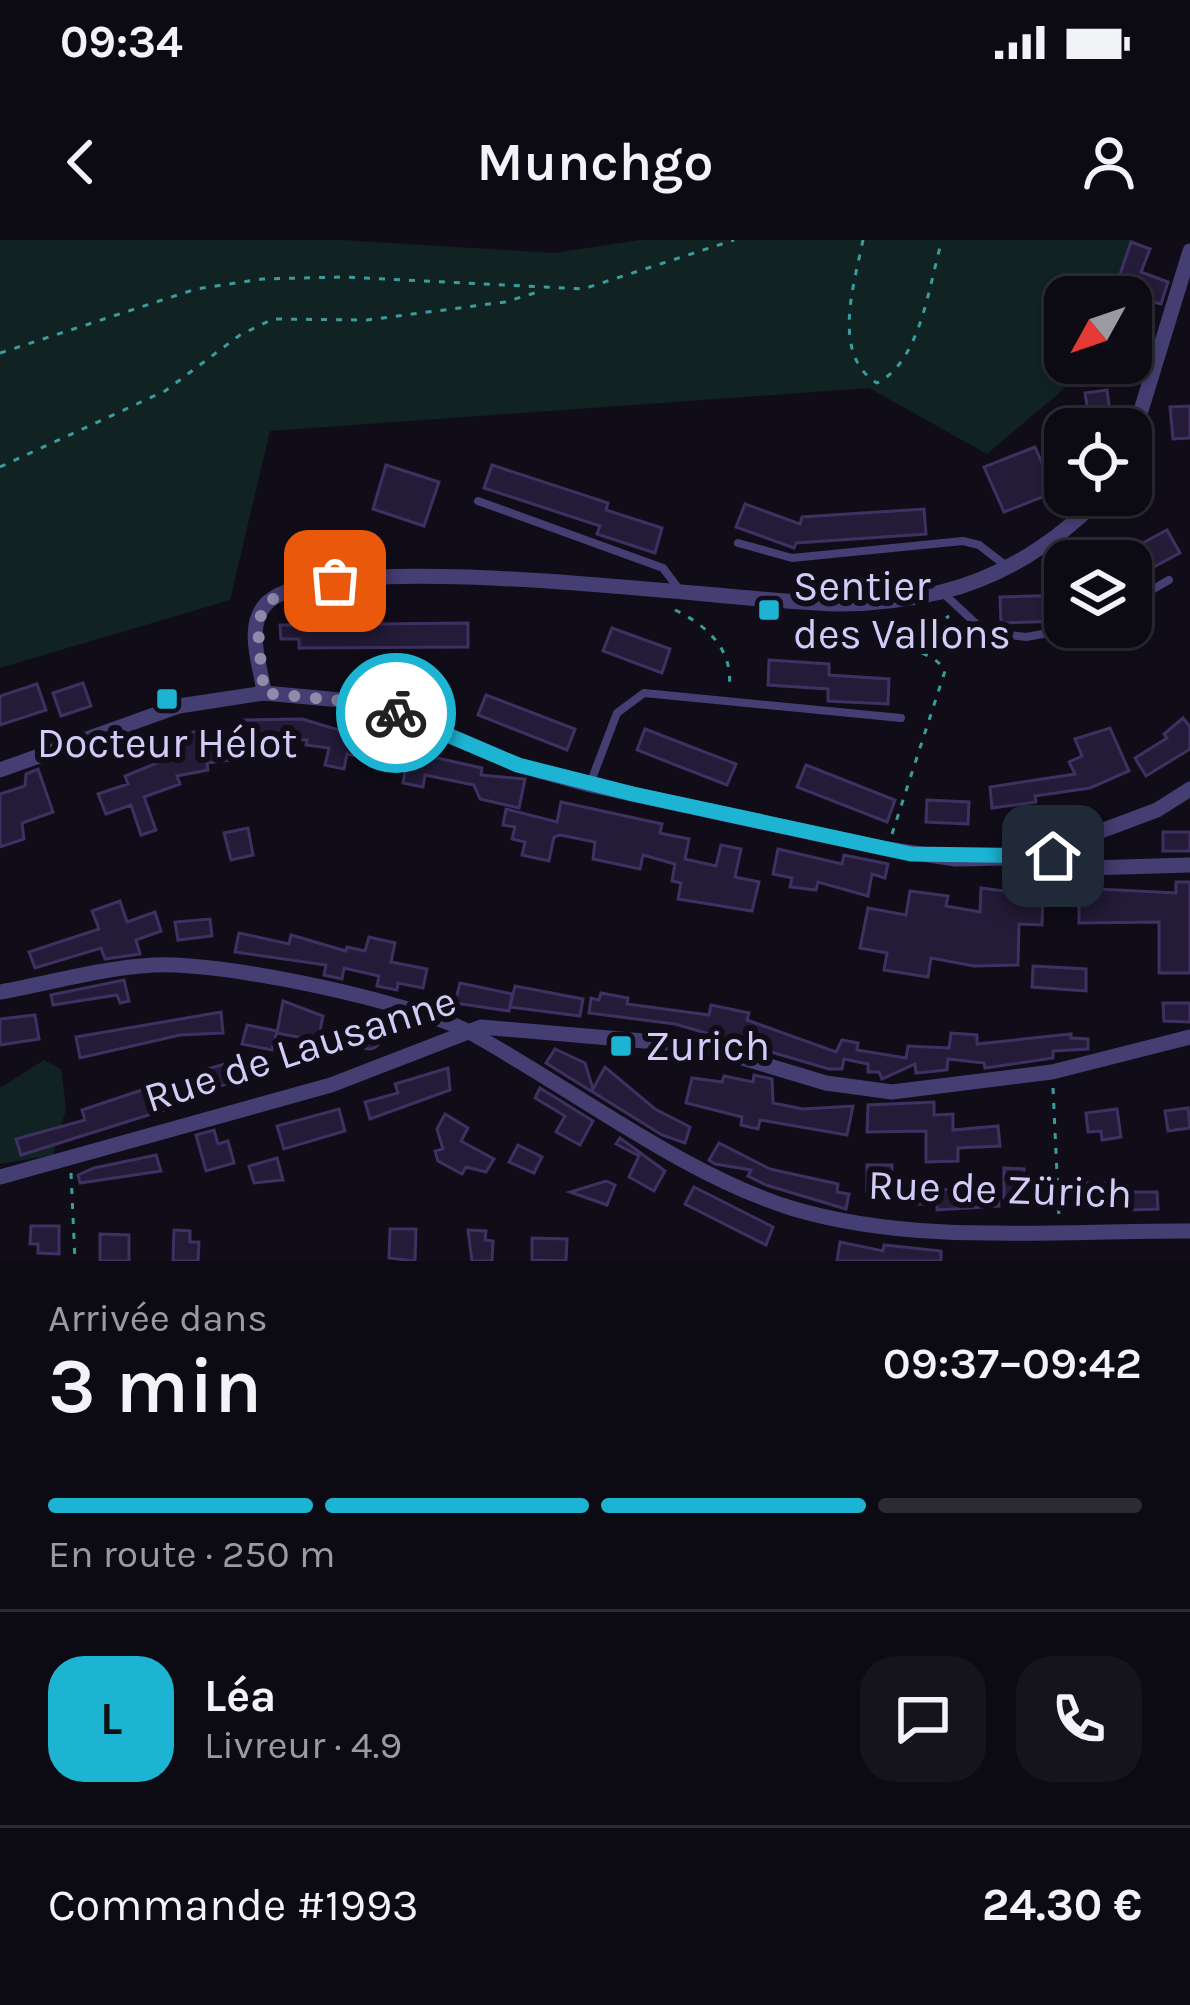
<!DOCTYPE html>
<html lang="fr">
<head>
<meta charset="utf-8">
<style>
  :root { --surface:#0c0a13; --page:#15131c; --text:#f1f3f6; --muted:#9a9aa0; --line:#2c2b33; --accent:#1db4d3 }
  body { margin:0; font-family:Karla,sans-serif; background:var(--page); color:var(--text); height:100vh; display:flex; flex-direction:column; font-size:45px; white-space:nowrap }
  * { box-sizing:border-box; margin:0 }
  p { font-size:39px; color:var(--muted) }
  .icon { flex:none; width:66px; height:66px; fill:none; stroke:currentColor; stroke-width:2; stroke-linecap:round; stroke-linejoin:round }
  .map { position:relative; height:1021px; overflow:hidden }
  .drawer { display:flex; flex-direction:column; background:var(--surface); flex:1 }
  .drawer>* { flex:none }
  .needle { width:78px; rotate:230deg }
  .tools { position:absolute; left:1044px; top:36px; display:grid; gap:24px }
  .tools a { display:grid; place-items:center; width:108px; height:108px; border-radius:24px; background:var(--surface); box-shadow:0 3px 9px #0004,0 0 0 3px var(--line); font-size:60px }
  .pin { position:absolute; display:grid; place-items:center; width:102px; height:102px; color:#fff; margin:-51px; border-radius:24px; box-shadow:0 6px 18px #0006 }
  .courier { position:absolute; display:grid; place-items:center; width:120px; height:120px; margin:-60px; border:9px solid #1db4d3; border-radius:50%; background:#fff; color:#222; box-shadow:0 3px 15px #0007 }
  .head em { font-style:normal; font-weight:600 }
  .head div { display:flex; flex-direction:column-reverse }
  .head { display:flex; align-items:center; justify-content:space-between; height:204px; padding:0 48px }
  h1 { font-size:78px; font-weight:600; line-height:90px }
  .bar { display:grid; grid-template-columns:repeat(4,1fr); gap:18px 12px; align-content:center; height:144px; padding:0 48px }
  .bar i { height:15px; border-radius:9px; background:var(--line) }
  .bar .current { background:var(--accent) }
  .bar p { grid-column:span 4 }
  .line { display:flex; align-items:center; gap:30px; padding:0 48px; border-top:3px solid var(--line) }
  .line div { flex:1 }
  .round { display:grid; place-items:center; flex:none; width:126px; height:126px; border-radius:36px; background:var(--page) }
  .status { display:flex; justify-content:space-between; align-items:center; height:84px; padding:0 60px; background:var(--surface); direction:ltr }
  .status svg { height:33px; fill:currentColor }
  header { display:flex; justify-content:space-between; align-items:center; height:156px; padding:0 48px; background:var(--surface); font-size:54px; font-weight:600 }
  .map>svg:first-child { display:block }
  .green { fill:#112223 }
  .building { fill:#231b38; stroke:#3e3161; stroke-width:3 }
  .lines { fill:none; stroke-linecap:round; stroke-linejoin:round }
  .path { stroke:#3b9c9d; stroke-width:3; stroke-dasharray:6 9; stroke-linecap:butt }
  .lane { stroke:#443e72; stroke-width:8 }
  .street { stroke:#443e72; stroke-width:15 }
  .done { stroke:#8f89aa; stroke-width:12; stroke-dasharray:0 21.6 }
  .route { stroke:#1db4d3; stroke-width:15 }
  .poi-dot { fill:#1db4d3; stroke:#100d19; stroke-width:4.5 }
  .labels { text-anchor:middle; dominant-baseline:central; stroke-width:12; stroke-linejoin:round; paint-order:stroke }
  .poi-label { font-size:42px; fill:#d4ccf8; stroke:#100d19; text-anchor:start }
  .street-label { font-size:42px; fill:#d4ccf8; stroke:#100d19 }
</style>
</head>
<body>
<div class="status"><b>09:34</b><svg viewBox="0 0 49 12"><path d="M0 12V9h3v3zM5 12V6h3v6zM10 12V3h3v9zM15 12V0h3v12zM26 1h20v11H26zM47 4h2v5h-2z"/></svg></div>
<header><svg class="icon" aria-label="back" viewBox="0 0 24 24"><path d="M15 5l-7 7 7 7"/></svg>Munchgo<svg class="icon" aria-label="person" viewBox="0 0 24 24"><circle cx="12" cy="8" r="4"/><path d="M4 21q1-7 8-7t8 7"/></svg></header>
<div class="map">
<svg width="1190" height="1021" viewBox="0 0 1190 1021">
  <rect width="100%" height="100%" fill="#100d19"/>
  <g class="green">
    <path d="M0,0H341L554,13L640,0H1134L1114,57H1065V123L1091,126L987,214L869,148L270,191L230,360L0,428Z"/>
    <path d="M44,820L61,829L66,869L53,915L0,924V848Z"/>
  </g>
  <g class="building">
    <path d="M1131,2L1150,9L1141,32L1168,42L1161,64L1114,52Z"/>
    <path d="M1107,150L1111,180L1090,183L1085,153Z"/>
    <path d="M1190,166V198L1173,199L1170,167Z"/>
    <path d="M1035,207L1055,252L1004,272L984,227Z"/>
    <path d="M386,225L439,242L424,286L373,269Z"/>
    <path d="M492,225L608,263L606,270L662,288L655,313L597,294L600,286L484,248Z"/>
    <path d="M745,264L800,284L802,277L924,269L926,294L796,303L794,308L736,287Z"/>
    <path d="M1167,290L1180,313L1131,339V321H1109Z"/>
    <path d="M1065,355L1063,381L1001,383L1000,357Z"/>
    <path d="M468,383V407L299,408V399H281L280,385Z"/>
    <path d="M612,388L670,409L662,433L603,411Z"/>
    <path d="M769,420L829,424V435L889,439L888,464L828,461V449L768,445Z"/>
    <path d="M83,443L91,466L61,476L53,453Z"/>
    <path d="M37,444L46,470L0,485V456Z"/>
    <path d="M486,455L575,489L567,510L478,475Z"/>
    <path d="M1183,478L1190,487V509L1146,536L1135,518L1167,498L1164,494Z"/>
    <path d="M302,479L389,505L391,499H402L435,504L433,517L482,528L481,535L525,539L519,568L480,559L474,545L425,535L423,547L403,543L405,531L367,518L347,514L344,529L325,525L329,508L306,505L307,500L268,498L269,515L207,523L208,530L177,536L180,544L144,557L156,590L141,595L131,565L106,574L98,554L128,544L125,536L179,514L174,497L197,491L199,500L245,491L244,480Z"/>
    <path d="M1110,488L1129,531L1090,548L1035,556L1036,562L992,568L990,547L1075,534L1069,522L1082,516L1075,499Z"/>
    <path d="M645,489L736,524L727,545L637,510Z"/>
    <path d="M806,525L895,560L887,582L797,547Z"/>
    <path d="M38,529L53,572L22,583L24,599L0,607V554L25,546L26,534Z"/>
    <path d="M927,560L969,562L968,584L926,582Z"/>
    <path d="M561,562L662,584L660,593L689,599L685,619L716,626L721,605L741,609L735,637L759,642L752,671L678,659L681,643L672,641L675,624L643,615L640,629L593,619L595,602L560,595L554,597L549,621L522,615L525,602L512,599L515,587L503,585L506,569L557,582Z"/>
    <path d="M248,588L253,615L231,620L224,593Z"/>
    <rect x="1163" y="592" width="27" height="19"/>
    <path d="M778,609L842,624L844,615L888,624L885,638L872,634L868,656L818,642L816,650L790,647L792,638L773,634Z"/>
    <path d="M1176,642H1190V733H1159V682L1079,683V648L1176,653Z"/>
    <path d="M981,648L1043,656L1042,685L1019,684L1018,725L974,726L931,718L928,737L884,730L887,713L860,708L868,668L906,675L910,651L948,656L946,666L980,672Z"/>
    <path d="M120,661L127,682L155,672L161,691L136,700L140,714L105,719L101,708L35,728L29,712L99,689L92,671Z"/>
    <path d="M210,679L212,696L178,700L175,682Z"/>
    <path d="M239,693L289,704L291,695L346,711L347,707L365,711L369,697L395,703L391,722L427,729L423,748L398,743L397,750L377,746L379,736L344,728L342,739L324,735L326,725L235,712Z"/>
    <path d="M1033,726L1086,729V751L1032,747Z"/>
    <path d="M124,740L129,761L120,763L117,755L53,765L51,755Z"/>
    <path d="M460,743L512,754L509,771L455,763Z"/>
    <path d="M515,746L583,759L580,776L510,767Z"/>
    <path d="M601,753L628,758L627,764L709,775L711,765L749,773L747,780L836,812L842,800L858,803L857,810L906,818L908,806L949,808L951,793L977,795V804L1071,794V798L1088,799V809L1053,811V818L985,828L984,823L948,819L947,830L916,833L915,824L882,839L879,832H868V824L844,819L842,829H829L675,784L589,773L591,758L599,760Z"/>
    <path d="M283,761L323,776L318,801L277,793Z"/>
    <path d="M1163,763H1190V782L1164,781Z"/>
    <path d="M221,772L223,793L180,795L80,818L76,797Z"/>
    <path d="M35,775L39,799L0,805V779Z"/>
    <path d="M247,785L277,791L272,810L242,804Z"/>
    <circle cx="369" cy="797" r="12"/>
    <path d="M555,809L585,823L593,849L605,827L655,869L690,887L685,903L662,895L546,823Z"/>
    <path d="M232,822L236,842L208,849L203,830Z"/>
    <path d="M448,828L450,850L370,879L365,862L398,853L395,844Z"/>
    <path d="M754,835L772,839L773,863L803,869L853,866L847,895L760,880L758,889L741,885L742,877L686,863L692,838L722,842L724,836L753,842Z"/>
    <path d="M157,845L159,851L169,849L174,867L21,915L16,899L85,880L82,870Z"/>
    <path d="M540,848L593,881L580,905L556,892L565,876L535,858Z"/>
    <path d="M934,862V875L953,874V890L998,886L1000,906L958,908V921L926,922V891L867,892L868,865Z"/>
    <path d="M1188,868L1190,888L1168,891L1165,871Z"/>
    <path d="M339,869L345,891L284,909L277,886Z"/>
    <path d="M1117,869L1121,897L1102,900L1101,891L1088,892L1086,873Z"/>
    <path d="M445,874L468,888L461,901L494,919L486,932L466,927L462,934L438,921L435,911L443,909L437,889Z"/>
    <path d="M214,890L218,904L228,901L234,923L206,931L196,895Z"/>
    <path d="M620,898L665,931L654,951L629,937L639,916L616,904Z"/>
    <path d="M719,903L770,929L838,944L837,952L849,954L846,969L766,945L748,936L751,930L715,924L709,920Z"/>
    <path d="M518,905L542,917L534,933L509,922Z"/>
    <path d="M156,915L161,931L80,943L78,935L94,928Z"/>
    <path d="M277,918L283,940L254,943L249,926Z"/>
    <rect x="867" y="925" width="25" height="26"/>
    <path d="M1004,928L1024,929V958H1004Z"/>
    <path d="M606,941L615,945L607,965L570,952Z"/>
    <path d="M1080,943H1109L1110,964H1080Z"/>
    <path d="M694,947L773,987L766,1005L685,964Z"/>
    <path d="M976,949L998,950L999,966L937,970V964H916L917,950Z"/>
    <path d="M1130,952H1157L1158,969L1130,970Z"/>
    <path d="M31,986H59V1014L38,1013V1004H30Z"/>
    <path d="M390,989H416L415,1021L389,1018Z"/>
    <path d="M174,990L190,991V1002H199L198,1021H173Z"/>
    <path d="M468,990L486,991L485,1000L493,1001L492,1021H472Z"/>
    <path d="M100,994L129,995V1021H100Z"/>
    <path d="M532,998L567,999L566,1021L532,1020Z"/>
    <path d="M840,1002L883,1011L884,1005L941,1011V1021H837Z"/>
  </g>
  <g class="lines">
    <g class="path">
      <path d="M863,0C854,45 831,115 877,143C921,121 929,44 942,0"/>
      <path d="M0,113L196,49L262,39L343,37L583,49L734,0"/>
      <path d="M0,227L165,151L240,95L273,79L367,80L505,62L538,52"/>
      <path d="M675,370C706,385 734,409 729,448"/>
      <path d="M892,594L945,431C931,407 901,414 889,395L935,386L949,376"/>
      <path d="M1053,848L1059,977"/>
      <path d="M71,933L75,1021"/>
    </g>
    <g class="lane">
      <path d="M478,261L663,328L681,352"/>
      <path d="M738,303L792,318L963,301L979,305L1005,325"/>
      <path d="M943,353L985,392L1026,397L1082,387"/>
      <path d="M1131,362L1169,340"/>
      <path d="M590,544L617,473L644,453L901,478"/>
    </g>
    <g class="street">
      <path d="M1131,203L1190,11"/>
      <path d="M264,453C261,426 245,389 265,365C322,301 742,364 841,364C872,364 911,359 941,352C1003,337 1059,301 1102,255"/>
      <path d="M0,530L179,466L264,453L374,463L518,525L590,545L887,609L956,619L1053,617L1077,600L1157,570L1190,549"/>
      <path d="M1053,617L1087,628L1190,625"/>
      <path d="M0,752C50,743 102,728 153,725C221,721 411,761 471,793C571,848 684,935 791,968C916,1006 1061,990 1190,991"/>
      <path d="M0,937L331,845L481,787L702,806L826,843L892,852L1052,832L1190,797"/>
    </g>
  </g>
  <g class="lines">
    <path class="done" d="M335,341C242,354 257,375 264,453L374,464L396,473"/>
    <path class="route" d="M396,473L518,525L633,554L911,614L1053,616"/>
  </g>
  <g class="poi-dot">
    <rect x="757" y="358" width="24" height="24" rx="6"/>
    <rect x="155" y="447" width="24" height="24" rx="6"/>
    <rect x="609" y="794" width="24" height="24" rx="6"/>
  </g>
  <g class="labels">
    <g class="poi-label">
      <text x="793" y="346">Sentier<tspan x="793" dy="48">des Vallons</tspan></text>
      <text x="167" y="503" text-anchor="middle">Docteur Hélot</text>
      <text x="645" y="806">Zurich</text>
    </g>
    <g class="street-label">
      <text transform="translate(300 809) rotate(-18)">Rue de Lausanne</text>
      <text transform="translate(1000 949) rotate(2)">Rue de Zürich</text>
    </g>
  </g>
</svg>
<div class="tools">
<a><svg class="needle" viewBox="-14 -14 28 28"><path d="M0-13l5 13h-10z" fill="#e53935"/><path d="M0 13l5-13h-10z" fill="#9a9aa0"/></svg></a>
<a><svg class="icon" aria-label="locate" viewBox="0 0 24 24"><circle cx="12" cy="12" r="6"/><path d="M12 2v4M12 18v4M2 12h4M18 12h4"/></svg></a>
<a><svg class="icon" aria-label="layers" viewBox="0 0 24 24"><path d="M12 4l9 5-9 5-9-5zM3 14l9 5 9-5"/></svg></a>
</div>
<div class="pin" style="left:335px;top:341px;background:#ea580c"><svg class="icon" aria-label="bag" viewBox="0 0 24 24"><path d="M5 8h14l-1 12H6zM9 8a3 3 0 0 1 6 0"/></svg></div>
<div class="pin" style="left:1053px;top:616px;background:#1f2937"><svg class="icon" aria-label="home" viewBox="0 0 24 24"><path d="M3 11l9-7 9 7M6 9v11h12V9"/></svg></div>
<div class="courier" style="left:396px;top:473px"><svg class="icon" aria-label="bike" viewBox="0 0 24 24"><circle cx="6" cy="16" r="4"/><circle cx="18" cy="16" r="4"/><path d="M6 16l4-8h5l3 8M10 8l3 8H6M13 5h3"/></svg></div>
</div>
<section class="drawer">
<div class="head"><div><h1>3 min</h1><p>Arrivée dans</p></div><em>09:37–09:42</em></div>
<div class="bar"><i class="current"></i><i class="current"></i><i class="current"></i><i></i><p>En route · 250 m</p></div>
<div class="line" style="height:216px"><b class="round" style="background:var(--accent);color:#111">L</b><div><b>Léa</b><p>Livreur · 4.9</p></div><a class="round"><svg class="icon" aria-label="chat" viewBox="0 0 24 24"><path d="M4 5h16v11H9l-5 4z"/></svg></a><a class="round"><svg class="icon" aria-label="phone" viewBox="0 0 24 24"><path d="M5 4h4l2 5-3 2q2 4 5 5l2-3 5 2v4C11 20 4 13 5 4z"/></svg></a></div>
<div class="line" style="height:156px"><div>Commande #1993</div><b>24.30 €</b></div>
</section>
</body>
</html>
